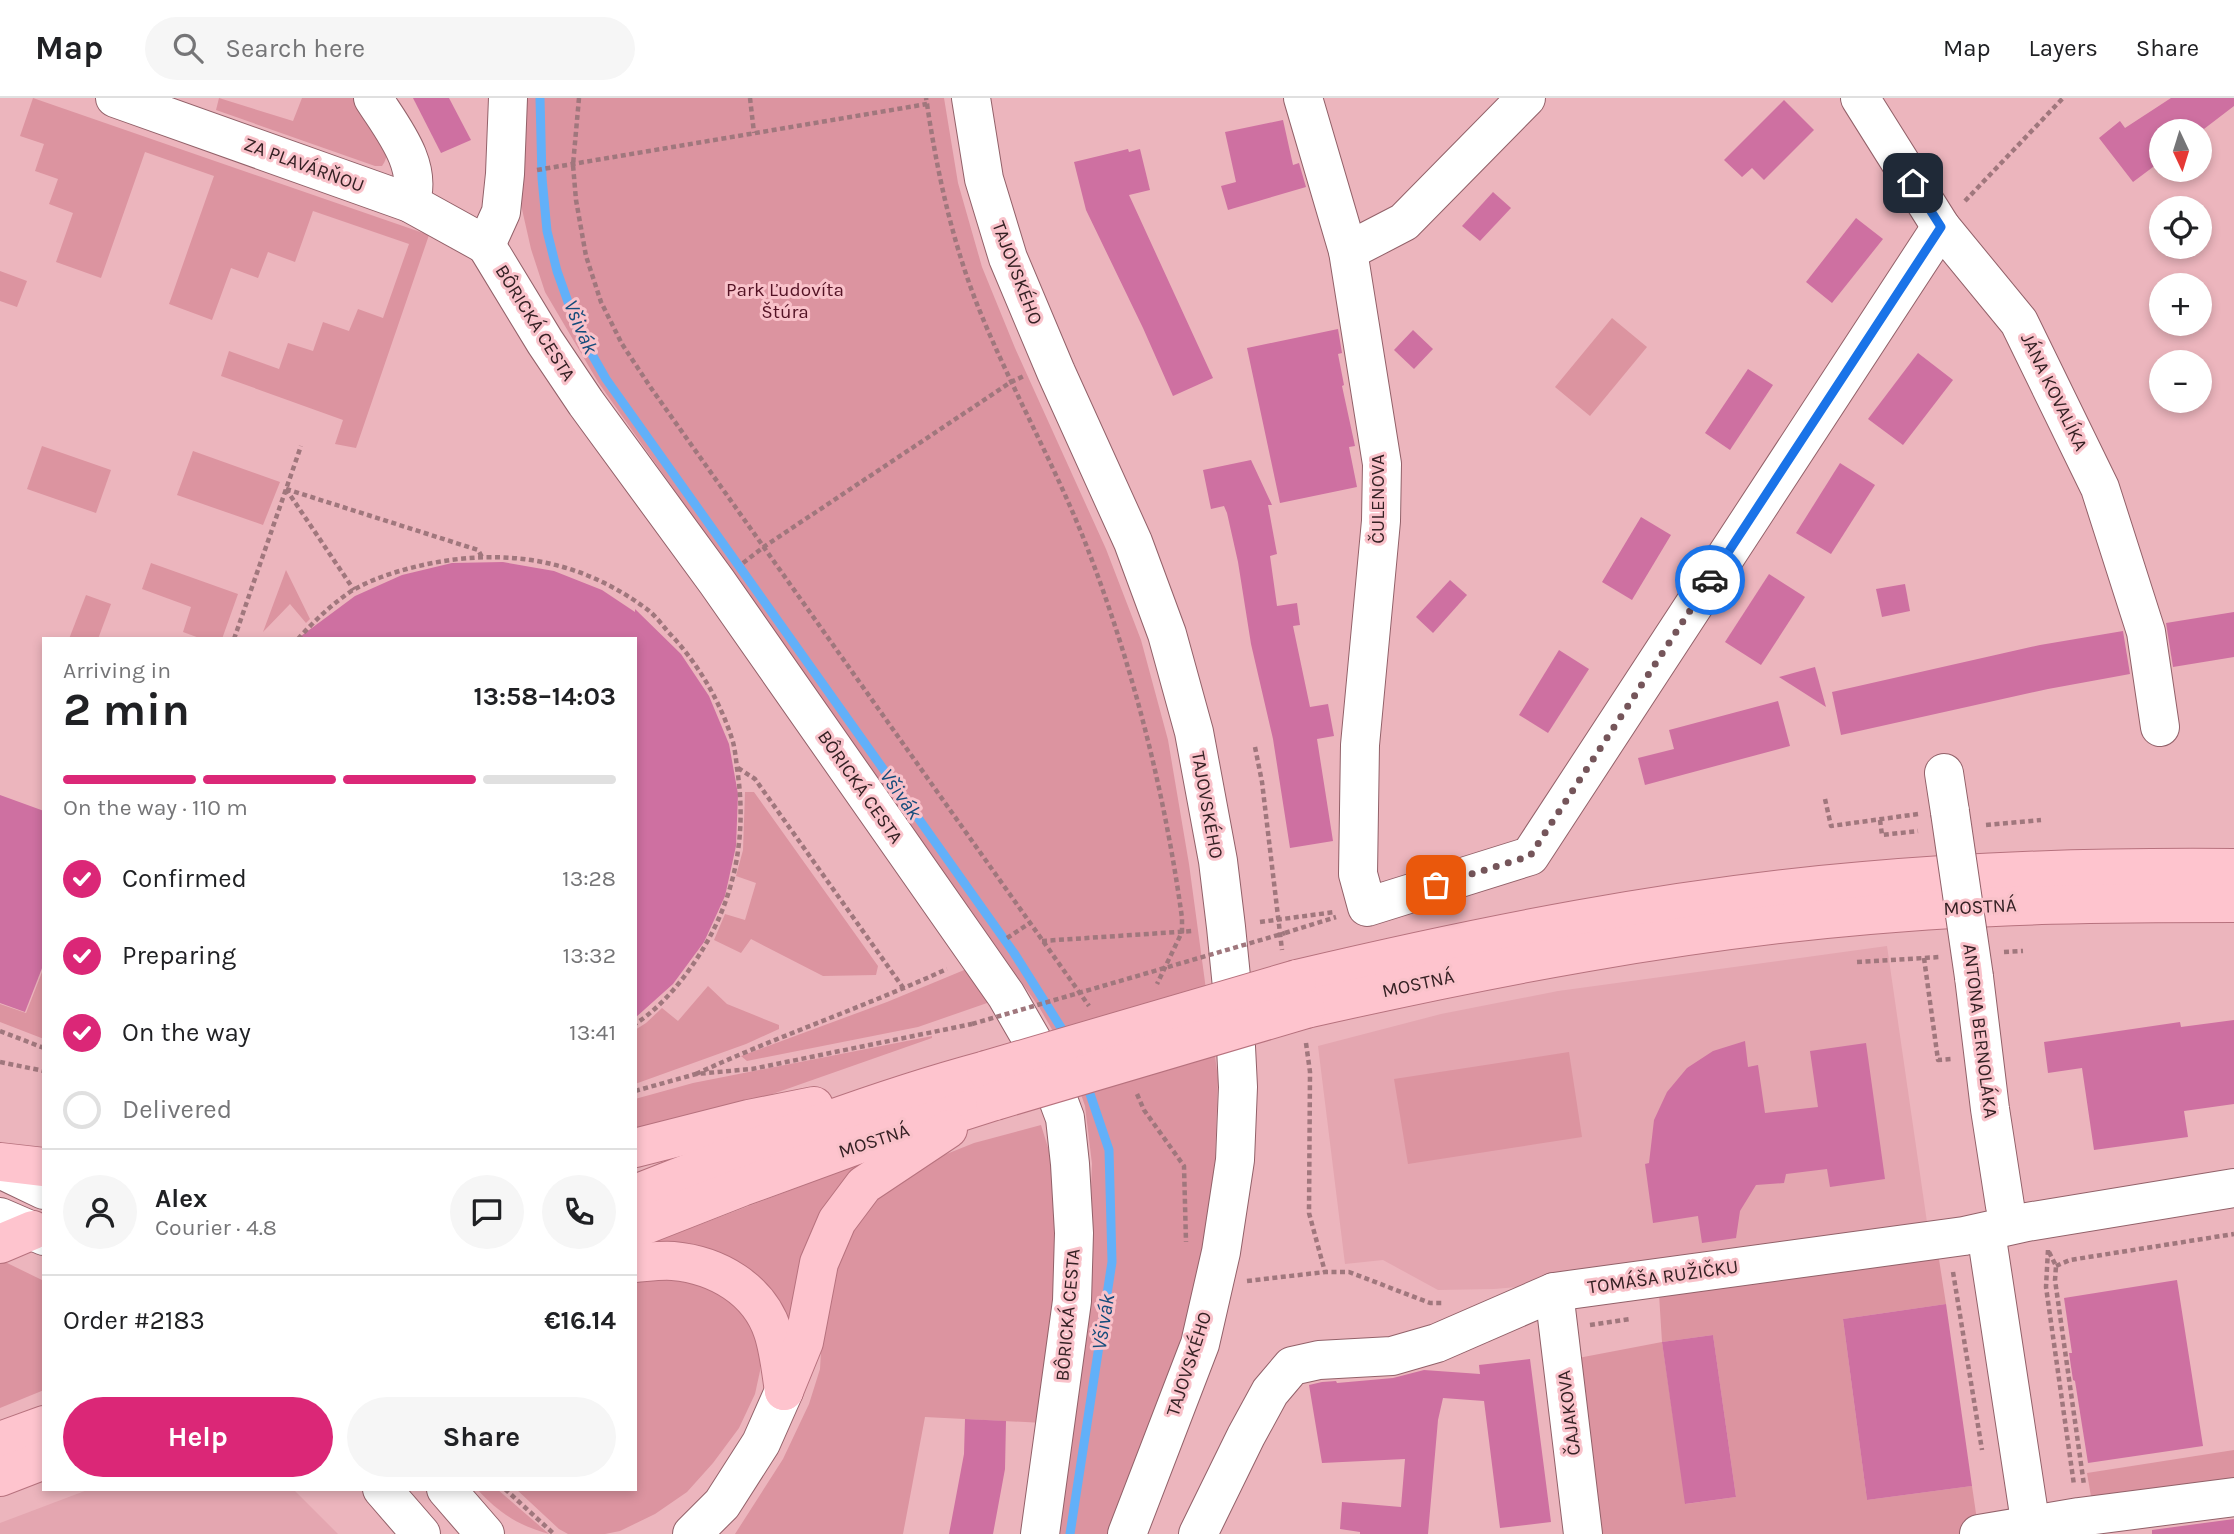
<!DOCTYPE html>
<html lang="en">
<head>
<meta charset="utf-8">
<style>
  :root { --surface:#fff; --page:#f6f6f6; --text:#202124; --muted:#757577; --line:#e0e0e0; --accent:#db2777 }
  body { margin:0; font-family:Karla,sans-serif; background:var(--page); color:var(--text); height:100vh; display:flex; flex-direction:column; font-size:26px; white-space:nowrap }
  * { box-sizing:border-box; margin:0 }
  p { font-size:23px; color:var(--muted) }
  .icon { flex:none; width:38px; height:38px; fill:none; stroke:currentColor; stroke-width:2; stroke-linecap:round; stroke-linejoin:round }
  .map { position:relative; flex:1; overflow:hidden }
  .drawer { position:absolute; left:42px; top:539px; width:595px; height:854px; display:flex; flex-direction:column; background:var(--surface); border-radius:0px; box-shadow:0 4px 10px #0003 }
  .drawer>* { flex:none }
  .needle { width:46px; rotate:176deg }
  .fabs { position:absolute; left:2149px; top:21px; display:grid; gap:14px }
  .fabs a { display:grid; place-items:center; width:63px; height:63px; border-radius:50%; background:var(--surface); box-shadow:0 4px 10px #0003; font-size:35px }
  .pin { position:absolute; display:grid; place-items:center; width:60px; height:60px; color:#fff; margin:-30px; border-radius:14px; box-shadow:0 4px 10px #0006 }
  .courier { position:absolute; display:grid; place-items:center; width:70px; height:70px; margin:-35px; border:5px solid #1a73e8; border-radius:50%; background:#fff; color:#222; box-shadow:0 2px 9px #0007 }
  .headline em { font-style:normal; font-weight:700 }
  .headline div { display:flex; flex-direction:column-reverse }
  .headline { display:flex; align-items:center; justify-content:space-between; height:119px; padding:0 21px }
  h1 { font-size:46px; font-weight:700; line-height:52px }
  .bar { display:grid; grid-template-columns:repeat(4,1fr); gap:10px 7px; align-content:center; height:84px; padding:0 21px }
  .bar i { height:9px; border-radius:5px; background:var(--line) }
  .bar .selected { background:var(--accent) }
  .bar p { grid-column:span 4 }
  .line { display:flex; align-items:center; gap:18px; padding:0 21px; border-top:2px solid var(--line) }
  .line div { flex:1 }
  .round { display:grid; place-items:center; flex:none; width:74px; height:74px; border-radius:37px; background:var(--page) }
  ol { padding:0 21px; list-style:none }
  li { display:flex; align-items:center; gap:21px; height:77px }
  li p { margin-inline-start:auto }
  li .icon { padding:7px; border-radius:50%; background:var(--accent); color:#fff; stroke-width:4 }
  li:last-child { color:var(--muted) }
  li i { width:38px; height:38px; border:4px solid var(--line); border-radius:50% }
  .action { display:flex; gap:14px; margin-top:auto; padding:14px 21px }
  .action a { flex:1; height:80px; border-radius:42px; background:var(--accent); color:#fff; font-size:28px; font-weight:700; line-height:80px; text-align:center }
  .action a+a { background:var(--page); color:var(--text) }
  header { display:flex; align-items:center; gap:42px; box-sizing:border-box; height:98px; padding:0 35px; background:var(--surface); border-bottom:2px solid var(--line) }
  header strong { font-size:33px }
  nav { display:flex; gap:38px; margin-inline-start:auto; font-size:24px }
  .search { width:490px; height:63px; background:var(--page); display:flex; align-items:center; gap:18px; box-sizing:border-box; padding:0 24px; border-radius:38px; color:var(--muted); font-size:26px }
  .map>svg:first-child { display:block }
  .built { fill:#e4a6b0 }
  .green { fill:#dc94a0; fill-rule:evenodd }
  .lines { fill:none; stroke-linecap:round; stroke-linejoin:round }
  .stream { stroke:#62b0f9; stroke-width:9 }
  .building { fill:#ce70a1 }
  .minor-casing { stroke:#926169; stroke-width:40 }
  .major-casing { stroke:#b7727e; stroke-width:40 }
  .path { stroke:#a0777d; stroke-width:4.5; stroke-dasharray:5 3.5; stroke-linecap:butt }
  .minor { stroke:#fff; stroke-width:38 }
  .major { stroke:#fec4ce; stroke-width:38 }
  .minor-bridge-casing { stroke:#926169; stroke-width:40; stroke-linecap:butt }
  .major-bridge-casing { stroke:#b7727e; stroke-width:40; stroke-linecap:butt }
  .path-bridge { stroke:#a0777d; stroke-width:4.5; stroke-dasharray:5 3.5; stroke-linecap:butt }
  .minor-bridge { stroke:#fff; stroke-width:38 }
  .major-bridge { stroke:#fec4ce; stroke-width:38 }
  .done { stroke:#75555a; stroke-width:7; stroke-dasharray:0 12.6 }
  .route { stroke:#1a73e8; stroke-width:9 }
  .labels { text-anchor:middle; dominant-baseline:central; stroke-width:6; stroke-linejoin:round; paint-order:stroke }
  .street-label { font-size:19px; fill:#352124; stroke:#f9c2ca }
  .park-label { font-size:19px; fill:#531224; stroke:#f9c2ca }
  .water-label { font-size:21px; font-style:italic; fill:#144c7b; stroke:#f9c2ca }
</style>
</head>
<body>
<header>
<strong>Map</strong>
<div class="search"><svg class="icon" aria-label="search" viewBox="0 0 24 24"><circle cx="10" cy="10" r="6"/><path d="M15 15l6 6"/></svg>Search here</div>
<nav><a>Map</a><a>Layers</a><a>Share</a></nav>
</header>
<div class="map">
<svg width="2234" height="1436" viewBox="0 0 2234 1436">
  <rect width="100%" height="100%" fill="#ecb5bd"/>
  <g class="built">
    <path d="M1887,848L1928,1131L1552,1186L1494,1191L1438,1192L1383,1162L1345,1166L1318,948L1441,916L1558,893Z"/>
    <path d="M90,1391H293L338,1436H0V1425Z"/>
  </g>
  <g class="green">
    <path d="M33,0L429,137L356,350L335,346L343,322L221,278L229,253L279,271L288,245L313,253L323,224L349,233L358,211L383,220L409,146L313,113L295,164L268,154L258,180L231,170L212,222L169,206L214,78L145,54L101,180L56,164L73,115L49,106L58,81L35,73L44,46L20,38Z"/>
    <path d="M219,0L293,23L302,0H364C374,19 397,48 382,68H375L216,12Z"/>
    <path d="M520,0H944L958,85L982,169L1015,250L1106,451L1141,542L1168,642L1189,766L1218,980L1215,1063L1203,1155L1190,1210L1162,1302L1108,1436H1054L1086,1205L1092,1066L1085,1008L1069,961L1039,909L598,284L545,194L531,151L519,98Z"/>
    <path d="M0,173L27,183L17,209L0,203Z"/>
    <path d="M1612,220L1647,249L1590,318L1555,289Z"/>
    <path d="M42,348L111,372L96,415L27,391Z"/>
    <path d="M193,353L280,384L263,427L177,397Z"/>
    <path d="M151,465L238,496L222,541H202L183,534L191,509L142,491Z"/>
    <path d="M286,472L310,521L306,525L290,506L263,534Z"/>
    <path d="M86,497L111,506L98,541H69Z"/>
    <path d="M745,694H754L878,868L876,877L823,878L751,841L741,855L714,842L725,816L745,822L756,785L736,778L743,752Z"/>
    <path d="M44,869V941L0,924V906L26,915Z"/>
    <path d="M969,870L990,904L918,929L747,963L741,958L887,904Z"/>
    <path d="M708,888L727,906L779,927V931L746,946L635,986V932L646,925L662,910L678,923Z"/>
    <path d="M932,938V940L764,999L635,1035V1001L693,985Z"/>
    <path d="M1569,954L1582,1039L1408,1066L1394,981Z"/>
    <path d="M1041,1027L1054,1069L1060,1137L1044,1325L925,1319L903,1436H735L783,1361L809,1306L820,1271L824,1204L832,1165L869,1098L929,1063L974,1045Z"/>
    <path d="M862,1065L789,1227L649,1146Z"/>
    <path d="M1938,1155L1946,1206L1843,1221L1867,1402L1972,1388L1979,1436H1594L1573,1261L1662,1244L1659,1196ZM1713,1237L1736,1399L1686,1406L1662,1244Z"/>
    <path d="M3,1163L44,1183V1292L0,1310V1165Z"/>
    <path d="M635,1179H677L727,1198L743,1213L760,1249V1273L755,1296L739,1330L713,1365L687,1394L655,1416L620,1433L605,1436H568L559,1431L516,1391H635Z"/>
    <path d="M2234,1352V1391L2093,1410L2087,1375Z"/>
    <path d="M477,1391H497L549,1436C517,1427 499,1415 477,1391Z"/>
  </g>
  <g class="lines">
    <g class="stream">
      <path d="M540,0L542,80L547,133L557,173L578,232L606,281L1014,855L1067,939"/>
      <path d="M1070,1436L1112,1164L1109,1052L1086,984"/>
    </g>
  </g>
  <g class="building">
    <path d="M413,0H449L471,42L441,55Z"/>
    <path d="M2171,0H2234V8L2200,34L2161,33V63L2133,84L2099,40L2120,23L2125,30Z"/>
    <path d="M1784,2L1814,32L1764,82L1752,70L1742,79L1724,62Z"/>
    <path d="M1283,22L1293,67L1299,65L1306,89L1228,112L1221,88L1236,84L1225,34Z"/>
    <path d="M1128,51L1129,54L1140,51L1150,92L1129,97L1213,280L1173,298L1143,230L1086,112L1074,64Z"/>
    <path d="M1493,94L1511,110L1480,143L1462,128Z"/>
    <path d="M1856,120L1883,141L1832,205L1806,184Z"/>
    <path d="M1338,231L1342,255L1338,256L1344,287L1342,288L1355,348L1349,349L1357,389L1280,405L1247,250Z"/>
    <path d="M1413,232L1433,251L1414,271L1394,252Z"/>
    <path d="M1918,255L1953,282L1903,347L1868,321Z"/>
    <path d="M1748,271L1773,287L1730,352L1705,335Z"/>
    <path d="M1251,362L1272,407H1268L1277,456L1270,458L1277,508L1297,505L1300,527L1293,528L1310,609L1328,606L1334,638L1317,641L1333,743L1290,750L1273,641L1251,546L1238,464L1227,415L1224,408L1211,411L1203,372Z"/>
    <path d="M1840,365L1875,387L1831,456L1796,435Z"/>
    <path d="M1641,419L1671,437L1632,502L1602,484Z"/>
    <path d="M503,464L554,473L602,492L635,514V511L681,556L709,598L729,646L738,696L736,748L725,798L704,844L673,886L635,920V541H297L355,498L402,477L452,465Z"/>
    <path d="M1769,476L1805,499L1761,567L1725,544Z"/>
    <path d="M1450,482L1467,497L1433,535L1416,519Z"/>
    <path d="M1905,486L1910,513L1882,519L1876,491Z"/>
    <path d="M2234,514V559L2173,569L2166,525Z"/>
    <path d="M2123,533L2130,576L2048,591L1841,637L1832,594L2040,547Z"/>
    <path d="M1559,552L1589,571L1548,635L1519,617Z"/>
    <path d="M1815,569L1826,609L1779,579Z"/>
    <path d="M1778,603L1790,648L1645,687L1638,660L1674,651L1669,632Z"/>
    <path d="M0,697L44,713V865L25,914L0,905Z"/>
    <path d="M2234,922V1006L2184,1013L2188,1039L2094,1052L2082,970L2048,975L2044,944L2180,924L2181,929Z"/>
    <path d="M1745,943L1748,969L1758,967L1765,1015L1818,1009L1810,953L1866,945L1885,1081L1830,1089L1827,1071L1786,1076L1784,1085L1756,1087L1740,1113L1736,1140L1702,1145L1698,1118L1653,1125L1645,1066L1649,1065L1654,1022L1667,994L1687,970L1713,953Z"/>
    <path d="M2177,1182L2203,1348L2088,1365L2075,1283L2073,1282L2069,1255H2072L2064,1200Z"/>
    <path d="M1946,1206L1972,1388L1867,1402L1843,1221Z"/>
    <path d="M1713,1237L1736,1399L1685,1406L1662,1244Z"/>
    <path d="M1530,1261L1551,1424L1500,1430L1484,1303L1443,1300L1438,1322L1428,1436H1360V1434L1340,1431L1342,1404L1401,1409L1405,1361L1322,1365L1309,1287L1322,1284L1336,1283L1337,1285L1393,1280L1424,1272L1480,1276L1479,1267Z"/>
    <path d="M965,1321L1006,1323L1005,1371L993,1436H949L964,1356Z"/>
    <path d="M2234,1421V1436H2152V1432Z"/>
  </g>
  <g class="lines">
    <g class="minor-casing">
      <g id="minor">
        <path d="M115,0L410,105L486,147"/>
        <path d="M373,0C392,30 424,68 410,105"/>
        <path d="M971,0L984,81L1008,160L1056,274L1133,444L1167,536L1194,634L1218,763L1226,829L1234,909L1238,989L1235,1062L1221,1154L1200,1246L1127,1436"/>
        <path d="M1303,0L1348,153L1382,366L1381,423L1360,647L1358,776L1367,809L1530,758L1941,129"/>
        <path d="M1860,0L1941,129L2019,224L2100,390L2146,534L2160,629"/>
        <path d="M486,147L545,244L586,305L717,484L978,857L1006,897L1043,961L1065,1020L1070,1066L1074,1135L1072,1203L1040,1436"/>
        <path d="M486,147L501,114L505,76L508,0"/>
        <path d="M1348,153L1404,124L1526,0"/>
        <path d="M1944,675L1950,714"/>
        <path d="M1974,879L1990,1011L2005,1108"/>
        <path d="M0,1071L44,1092"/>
        <path d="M0,1119L44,1138"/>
        <path d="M1986,1134L2032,1436"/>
        <path d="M1554,1194L1583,1436"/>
        <path d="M382,1391L421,1436"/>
        <path d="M446,1391L485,1436"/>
        <path d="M692,1436L722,1406L761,1345L784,1293"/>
        <path d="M1198,1436L1246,1338L1270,1294L1292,1268L1319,1262L1392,1258L1437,1245L1554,1194L1964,1138L2027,1124L2234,1090"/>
        <path d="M1979,1436L2079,1419L2234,1399"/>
      </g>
    </g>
    <g class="major-casing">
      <g id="major">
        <path d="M1297,881C1483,837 1673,799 1864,783C1987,772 2111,769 2234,770"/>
        <path d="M1306,911C1492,869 1679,833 1869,817C1991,806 2112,805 2234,805"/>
        <path d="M635,1050L749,1021L814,1008"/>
        <path d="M0,1064L44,1069"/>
        <path d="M635,1096C750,1051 867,1004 986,972"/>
        <path d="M635,1131L742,1089L857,1047L995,1003"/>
        <path d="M0,1146L33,1132"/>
        <path d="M635,1165C648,1164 661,1162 673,1163C717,1167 759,1191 773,1234C779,1252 781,1274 784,1293"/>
        <path d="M784,1293L804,1244L819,1165L837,1123L864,1087L948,1031"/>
        <path d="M0,1343L44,1327"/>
        <path d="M0,1379L44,1362"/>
      </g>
    </g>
    <g class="path">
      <path d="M579,0L573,67L576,102L586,158L601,204L622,246L651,290L1089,908"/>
      <path d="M750,0L754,35"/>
      <path d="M927,6C937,73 951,138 975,201C1009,288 1057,369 1090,457C1134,573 1165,696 1182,820V834L1157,886"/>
      <path d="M537,72L927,6L926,0"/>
      <path d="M1965,103L2063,0"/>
      <path d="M286,391L478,452L482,459"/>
      <path d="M286,391L354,492"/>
      <path d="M743,465L765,448L1011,284L1024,278"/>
      <path d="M234,541L301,348"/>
      <path d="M298,541C314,523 333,505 353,492C374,480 400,472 423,467C504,449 580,461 648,512C657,519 665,531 673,539C700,569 721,605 733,644C735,652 736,661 737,670C745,721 740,772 719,820C703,857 670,904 635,926"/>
      <path d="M1255,649L1262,684L1282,852"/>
      <path d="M738,670L755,681L904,891"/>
      <path d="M1825,701L1831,728L1918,716"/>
      <path d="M1880,722L1882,737L1918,733"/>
      <path d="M1986,727L2041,722"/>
      <path d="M1260,824L1335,814"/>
      <path d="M1285,835L1336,819"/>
      <path d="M1007,840L1030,825"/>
      <path d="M1042,843L1192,833"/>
      <path d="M2004,854L2023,853"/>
      <path d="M1924,860L1938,962L1951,961"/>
      <path d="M1857,864L1940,859"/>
      <path d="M0,933L44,950"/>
      <path d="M1306,945L1310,974L1309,1115L1325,1174"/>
      <path d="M0,964L44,973"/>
      <path d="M696,976C778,938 864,909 947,871"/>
      <path d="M635,993L696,976L752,971L972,926"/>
      <path d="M1137,996L1144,1012L1184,1068L1186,1144"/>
      <path d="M2048,1152L2046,1189L2074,1387"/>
      <path d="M2049,1154L2056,1168L2055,1182L2084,1387"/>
      <path d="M2056,1168L2070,1162L2234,1136"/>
      <path d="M1953,1174L1982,1352"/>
      <path d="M1247,1183L1325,1174H1349L1430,1205H1442"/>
      <path d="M1590,1227L1630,1221"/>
      <path d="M505,1391L554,1436"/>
    </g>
    <use href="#minor" class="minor"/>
    <use href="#major" class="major"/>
    <g class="minor-bridge-casing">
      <path id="minor-bridge" d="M1950,714L1974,879"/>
    </g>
    <g class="major-bridge-casing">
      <g id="major-bridge">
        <path d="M986,972L1297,881"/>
        <path d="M995,1003L1306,911"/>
      </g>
    </g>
    <path class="path-bridge" d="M972,926L1285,835"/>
    <use href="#minor-bridge" class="minor-bridge"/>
    <use href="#major-bridge" class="major-bridge"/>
  </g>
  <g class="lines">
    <path class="done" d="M1436,787L1530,758L1710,482"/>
    <path class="route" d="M1710,482L1941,129L1913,85"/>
  </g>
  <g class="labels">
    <g class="street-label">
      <text transform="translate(304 67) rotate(20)">ZA PLAVÁRŇOU</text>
      <text transform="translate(1017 175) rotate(69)">TAJOVSKÉHO</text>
      <text transform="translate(535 225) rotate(58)">BÔRICKÁ CESTA</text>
      <text transform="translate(2054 294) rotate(64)">JÁNA KOVALÍKA</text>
      <text transform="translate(1378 401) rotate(-90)">ČULENOVA</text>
      <text transform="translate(860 689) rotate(55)">BÔRICKÁ CESTA</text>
      <text transform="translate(1207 707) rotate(80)">TAJOVSKÉHO</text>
      <text transform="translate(1980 809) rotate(-3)">MOSTNÁ</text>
      <text transform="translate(1418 886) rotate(-12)">MOSTNÁ</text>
      <text transform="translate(1980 933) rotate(83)">ANTONA BERNOLÁKA</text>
      <text transform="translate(874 1043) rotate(-18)">MOSTNÁ</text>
      <text transform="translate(1663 1179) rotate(-8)">TOMÁŠA RUŽIČKU</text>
      <text transform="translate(1068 1217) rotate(-85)">BÔRICKÁ CESTA</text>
      <text transform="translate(1189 1266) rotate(-72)">TAJOVSKÉHO</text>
      <text transform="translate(1569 1315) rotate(-97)">ČAJAKOVA</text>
    </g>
    <g class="park-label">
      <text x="785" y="192">Park Ľudovíta<tspan x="785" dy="22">Štúra</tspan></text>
    </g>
    <g class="water-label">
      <text transform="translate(581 229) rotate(67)">Všivák</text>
      <text transform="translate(901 696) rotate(55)">Všivák</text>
      <text transform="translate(1103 1224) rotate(-81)">Všivák</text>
    </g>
  </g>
</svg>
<div class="fabs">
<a><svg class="needle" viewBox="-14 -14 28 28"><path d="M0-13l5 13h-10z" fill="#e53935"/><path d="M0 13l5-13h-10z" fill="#757577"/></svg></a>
<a><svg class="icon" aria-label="locate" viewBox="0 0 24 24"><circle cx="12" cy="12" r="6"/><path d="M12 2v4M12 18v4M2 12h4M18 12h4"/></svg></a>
<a>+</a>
<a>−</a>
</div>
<div class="pin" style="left:1436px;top:787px;background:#ea580c"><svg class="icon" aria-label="bag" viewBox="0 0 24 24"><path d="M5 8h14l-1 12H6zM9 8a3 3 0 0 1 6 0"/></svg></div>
<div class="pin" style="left:1913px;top:85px;background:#1f2937"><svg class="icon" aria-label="home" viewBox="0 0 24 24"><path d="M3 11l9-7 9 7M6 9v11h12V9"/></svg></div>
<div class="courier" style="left:1710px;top:482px"><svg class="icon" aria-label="car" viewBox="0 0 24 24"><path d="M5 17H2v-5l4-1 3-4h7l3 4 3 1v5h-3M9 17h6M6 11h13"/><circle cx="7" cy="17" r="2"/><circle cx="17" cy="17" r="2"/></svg></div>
<section class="drawer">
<div class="headline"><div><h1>2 min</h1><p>Arriving in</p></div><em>13:58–14:03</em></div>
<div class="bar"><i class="selected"></i><i class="selected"></i><i class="selected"></i><i></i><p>On the way · 110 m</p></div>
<ol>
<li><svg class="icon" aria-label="check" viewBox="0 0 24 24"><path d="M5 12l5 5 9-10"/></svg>Confirmed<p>13:28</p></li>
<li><svg class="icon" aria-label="check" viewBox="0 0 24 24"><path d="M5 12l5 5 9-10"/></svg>Preparing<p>13:32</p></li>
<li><svg class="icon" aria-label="check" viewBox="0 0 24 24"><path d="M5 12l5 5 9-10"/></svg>On the way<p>13:41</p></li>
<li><i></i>Delivered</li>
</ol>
<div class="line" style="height:126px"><a class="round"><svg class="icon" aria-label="person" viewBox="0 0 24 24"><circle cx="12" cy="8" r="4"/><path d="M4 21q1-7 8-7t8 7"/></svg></a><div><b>Alex</b><p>Courier · 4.8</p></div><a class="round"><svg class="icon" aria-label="chat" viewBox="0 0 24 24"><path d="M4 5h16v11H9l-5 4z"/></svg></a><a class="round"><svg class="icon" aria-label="phone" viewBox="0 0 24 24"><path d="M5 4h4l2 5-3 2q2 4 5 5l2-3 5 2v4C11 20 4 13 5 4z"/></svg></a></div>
<div class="line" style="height:91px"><div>Order #2183</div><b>€16.14</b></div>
<div class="action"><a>Help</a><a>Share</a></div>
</section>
</div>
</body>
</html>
